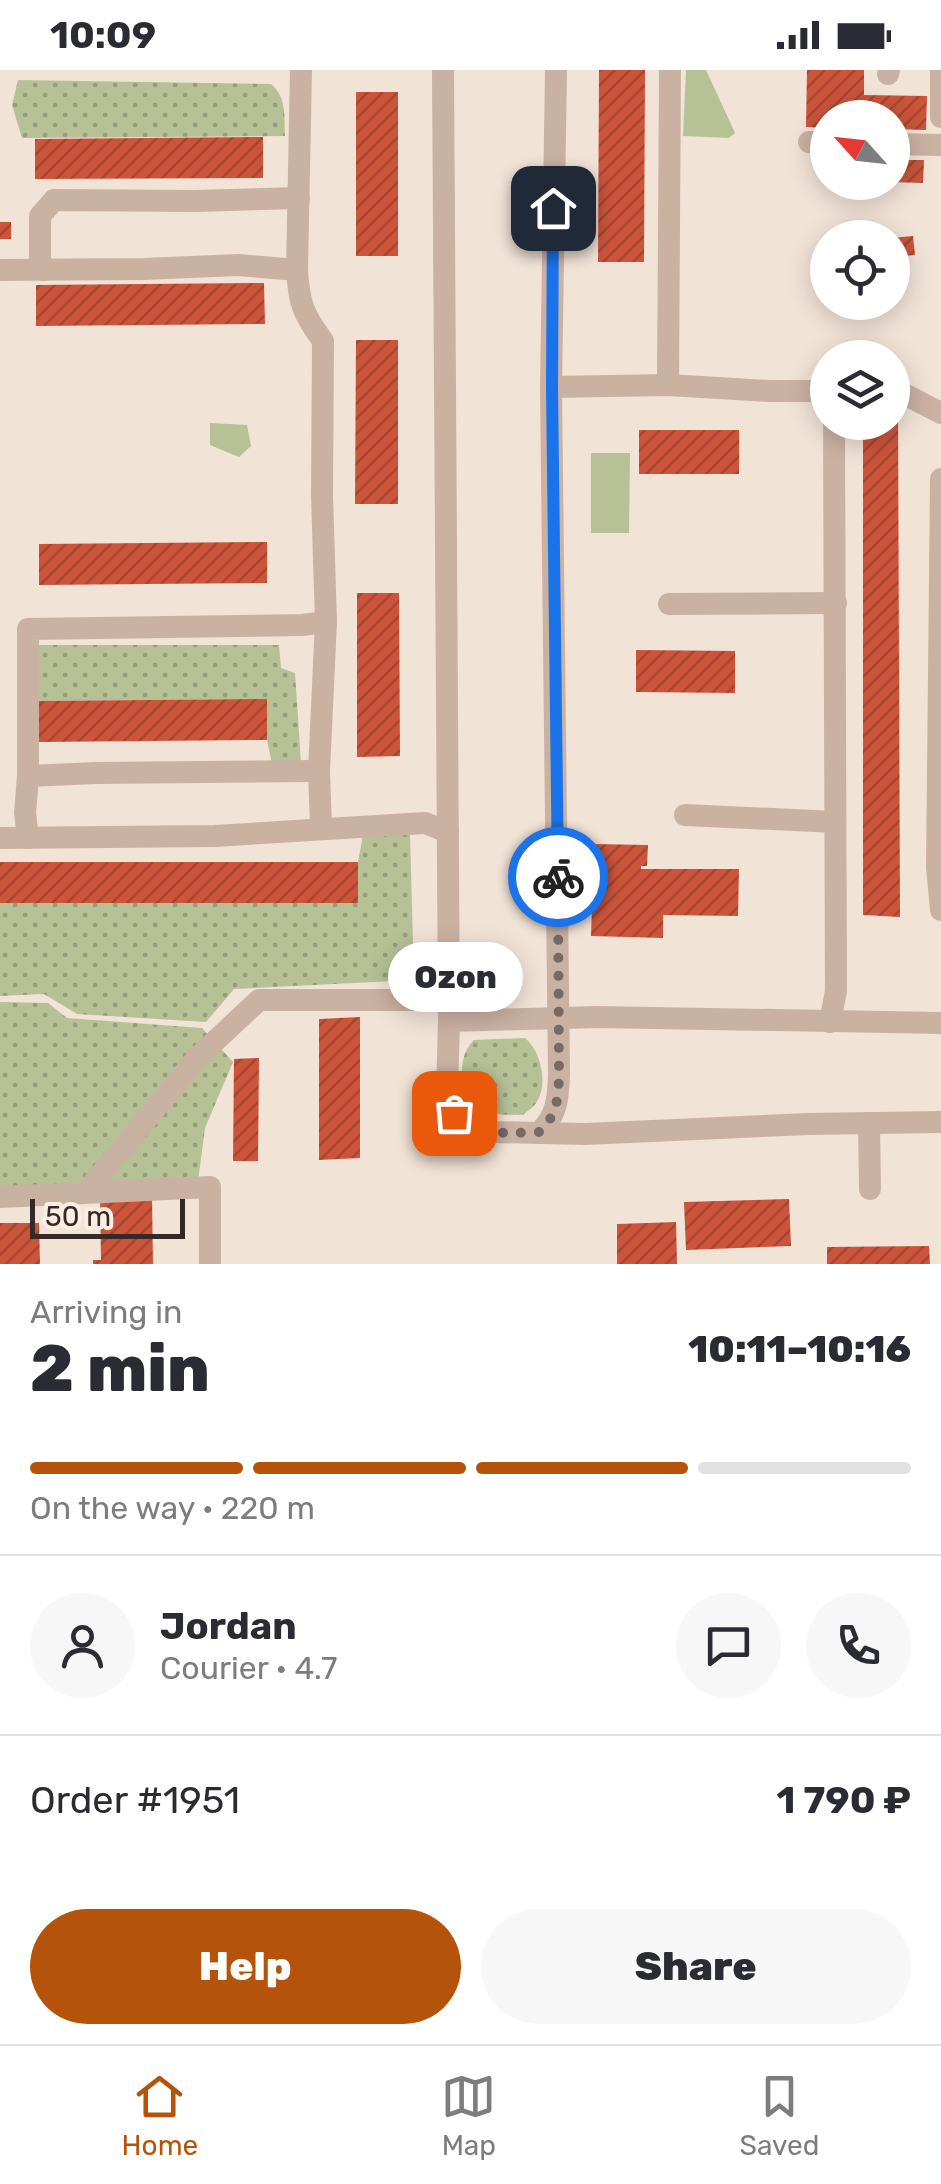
<!DOCTYPE html>
<html lang="en">
<head>
<meta charset="utf-8">
<style>
  :root { --surface:#fff; --page:#f7f7f7; --text:#2b2b33; --muted:#7c7c81; --line:#e1e1e2; --accent:#b45309 }
  body { margin:0; font-family:Rubik,sans-serif; background:var(--page); color:var(--text); height:100vh; display:flex; flex-direction:column; font-size:38px; white-space:nowrap }
  * { box-sizing:border-box; margin:0 }
  p { font-size:32px; color:var(--muted) }
  .icon { flex:none; width:55px; height:55px; fill:none; stroke:currentColor; stroke-width:2; stroke-linecap:round; stroke-linejoin:round }
  .map { position:relative; height:1194px; overflow:hidden }
  .details { display:flex; flex-direction:column; background:var(--surface); flex:1 }
  .details>* { flex:none }
  .needle { width:65px; rotate:297deg }
  .controls { position:absolute; left:810px; top:30px; display:grid; gap:20px }
  .controls a { display:grid; place-items:center; width:100px; height:100px; border-radius:50%; background:var(--surface); box-shadow:0 5px 25px #0003; font-size:50px }
  .scale { position:absolute; left:30px; bottom:25px; width:155px; box-sizing:border-box; padding-left:10px; border:5px solid #342925; border-top:0; font-size:28px; line-height:35px; white-space:nowrap; color:#342925; -webkit-text-stroke:8px #faeee3; paint-order:stroke }
  .pin { position:absolute; display:grid; place-items:center; width:85px; height:85px; color:#fff; margin:-42px; border-radius:20px; box-shadow:0 5px 15px #0006 }
  .courier { position:absolute; display:grid; place-items:center; width:100px; height:100px; margin:-50px; border:8px solid #1a73e8; border-radius:50%; background:#fff; color:#222; box-shadow:0 2px 12px #0007 }
  .bubble { position:absolute; height:70px; border-radius:35px; background:var(--surface); box-shadow:0 5px 25px #0003; font-size:32px; font-weight:800; line-height:70px; text-align:center }
  .headline em { font-style:normal; font-weight:800 }
  .headline div { display:flex; flex-direction:column-reverse }
  .headline { display:flex; align-items:center; justify-content:space-between; height:170px; padding:0 30px }
  h1 { font-size:65px; font-weight:800; line-height:75px }
  .bar { display:grid; grid-template-columns:repeat(4,1fr); gap:15px 10px; align-content:center; height:120px; padding:0 30px }
  .bar i { height:12px; border-radius:8px; background:var(--line) }
  .bar .active { background:var(--accent) }
  .bar p { grid-column:span 4 }
  .line { display:flex; align-items:center; gap:25px; padding:0 30px; border-top:2px solid var(--line) }
  .line div { flex:1 }
  .round { display:grid; place-items:center; flex:none; width:105px; height:105px; border-radius:52px; background:var(--page) }
  .cta { display:flex; gap:20px; margin-top:auto; padding:20px 30px }
  .cta a { flex:1; height:115px; border-radius:60px; background:var(--accent); color:#fff; font-size:40px; font-weight:800; line-height:115px; text-align:center }
  .cta a+a { background:var(--page); color:var(--text) }
  .status { display:flex; justify-content:space-between; align-items:center; height:70px; padding:0 50px; background:var(--surface); direction:ltr }
  .status svg { height:28px; fill:currentColor }
  .menu { display:flex; justify-content:space-around; align-items:center; height:140px; border-top:2px solid var(--line); background:var(--surface); font-size:28px; color:var(--muted) }
  .menu a { display:grid; justify-items:center; gap:5px }
  .menu .active { color:var(--accent) }
  .map>svg:first-child { display:block }
  .grass { fill:url(#grass-dots) }
  .park { fill:#b6c196 }
  .building { fill:url(#building-hatch) }
  .lines { fill:none; stroke-linecap:round; stroke-linejoin:round }
  .minor { stroke:#cab2a3; stroke-width:22 }
  .done { stroke:#766a63; stroke-width:10; stroke-dasharray:0 18 }
  .route { stroke:#1a73e8; stroke-width:12 }
</style>
</head>
<body>
<div class="status"><b>10:09</b><svg viewBox="0 0 49 12"><path d="M0 12V9h3v3zM5 12V6h3v6zM10 12V3h3v9zM15 12V0h3v12zM26 1h20v11H26zM47 4h2v5h-2z"/></svg></div>
<div class="map">
<svg width="941" height="1194" viewBox="0 0 941 1194">
  <defs>
    <pattern id="grass-dots" width="8" height="8" patternUnits="userSpaceOnUse" patternTransform="scale(2.5)"><rect width="8" height="8" fill="#b6c196"/><path d="M2 2h.1M6 6h.1" fill="none" stroke="#959d7a" stroke-width="1.8" stroke-linecap="round"/></pattern>
    <pattern id="building-hatch" width="6" height="6" patternUnits="userSpaceOnUse" patternTransform="scale(2.5)"><rect width="6" height="6" fill="#cb543b"/><path d="M-1 1l2-2M0 6l6-6M5 7l2-2" fill="none" stroke="#a64631"/></pattern>
  </defs>
  <rect width="100%" height="100%" fill="#f2e3d7"/>
  <g class="grass">
    <path d="M18,10L271,14C287,28 284,45 285,66L22,68L12,35Z"/>
    <path d="M34,575H279L281,598L295,603L301,693L272,694L267,670V629L39,631Z"/>
    <path d="M410,763L414,910L234,919L206,952L77,944L44,924L0,926V833L358,832V792L363,764Z"/>
    <path d="M0,932L48,933L67,948L202,958L233,992L205,1058L198,1111L0,1118Z"/>
    <path d="M525,968C541,981 549,1015 536,1033C533,1038 527,1041 523,1045C500,1044 480,1047 463,1030C462,1009 458,985 474,970Z"/>
  </g>
  <g class="park">
    <path d="M686,0H706L735,63L729,68L683,66Z"/>
    <path d="M210,353L247,355L251,376L239,387L210,375Z"/>
    <path d="M591,383H630L629,463H591Z"/>
  </g>
  <g class="building">
    <path d="M599,0H645L644,192H598Z"/>
    <path d="M807,0H864V25L927,26L926,60L892,59V48H828V58L806,57Z"/>
    <rect x="356" y="22" width="42" height="164"/>
    <path d="M263,67V108L35,109V69Z"/>
    <path d="M892,90H924L923,113L892,112Z"/>
    <rect x="0" y="152" width="11" height="17"/>
    <path d="M913,166L915,185L892,187V168Z"/>
    <path d="M264,213L265,254L36,256V215Z"/>
    <path d="M356,270H398V434H355Z"/>
    <path d="M892,341H898L900,847L863,845V352H892Z"/>
    <rect x="639" y="360" width="100" height="44"/>
    <path d="M267,472V513L39,515V474Z"/>
    <path d="M357,523H399L400,686L357,687Z"/>
    <path d="M636,580L735,581V623L636,622Z"/>
    <path d="M267,629V670L39,672V631Z"/>
    <path d="M594,774L648,775L647,796H641V799H739L738,846L663,845V868L591,866Z"/>
    <rect x="0" y="792" width="358" height="41"/>
    <path d="M360,947V1088L319,1090V949Z"/>
    <path d="M259,988L258,1091H233L234,989Z"/>
    <path d="M100,1126H152L153,1194H93V1190H101Z"/>
    <path d="M789,1129L791,1176L686,1180L684,1132Z"/>
    <path d="M676,1152L677,1194H617V1154Z"/>
    <path d="M0,1153H39L40,1194H0Z"/>
    <path d="M929,1176L930,1194H827V1177Z"/>
  </g>
  <g class="lines">
    <g class="minor">
      <path d="M301,0L297,200C299,233 303,244 323,271L322,426L326,552L319,701L321,758"/>
      <path d="M443,0L449,951L447,1023L454,1043L468,1056L492,1062L585,1064L808,1054L941,1052"/>
      <path d="M941,0V47"/>
      <path d="M888,4L889,0"/>
      <path d="M809,72H828"/>
      <path d="M892,74L941,75"/>
      <path d="M0,200L144,199L238,195L297,200"/>
      <path d="M44,200L40,189V146L54,130L195,131L299,128"/>
      <path d="M668,315L670,0"/>
      <path d="M551,317L668,315L769,321H828"/>
      <path d="M892,324L906,325L941,343"/>
      <path d="M941,409L937,797L941,840"/>
      <path d="M669,534L836,533"/>
      <path d="M28,706V559L302,555L326,552"/>
      <path d="M685,745L835,752"/>
      <path d="M0,768L215,766L425,753L448,762"/>
      <path d="M28,768L25,743L28,706L96,703L319,701"/>
      <path d="M449,951L598,947L941,953"/>
      <path d="M830,952L836,921L834,352"/>
      <path d="M869,1053L870,1119"/>
      <path d="M540,1062C557,1044 558,1030 559,1005L551,317L556,0"/>
      <path d="M87,1121L197,988L259,930H449"/>
      <path d="M0,1127L210,1117V1194"/>
    </g>
  </g>
  <g class="lines">
    <path class="done" d="M454,1043C480,1067 506,1063 540,1062C557,1044 558,1030 559,1006L558,807"/>
    <path class="route" d="M553,138L552,318L558,807"/>
  </g>
</svg>
<div class="controls">
<a><svg class="needle" viewBox="-14 -14 28 28"><path d="M0-13l5 13h-10z" fill="#e53935"/><path d="M0 13l5-13h-10z" fill="#7c7c81"/></svg></a>
<a><svg class="icon" aria-label="locate" viewBox="0 0 24 24"><circle cx="12" cy="12" r="6"/><path d="M12 2v4M12 18v4M2 12h4M18 12h4"/></svg></a>
<a><svg class="icon" aria-label="layers" viewBox="0 0 24 24"><path d="M12 4l9 5-9 5-9-5zM3 14l9 5 9-5"/></svg></a>
</div>
<div class="scale">50 m</div>
<div class="pin" style="left:454px;top:1043px;background:#ea580c"><svg class="icon" aria-label="bag" viewBox="0 0 24 24"><path d="M5 8h14l-1 12H6zM9 8a3 3 0 0 1 6 0"/></svg></div>
<div class="pin" style="left:553px;top:138px;background:#1f2937"><svg class="icon" aria-label="home" viewBox="0 0 24 24"><path d="M3 11l9-7 9 7M6 9v11h12V9"/></svg></div>
<div class="courier" style="left:558px;top:807px"><svg class="icon" aria-label="bike" viewBox="0 0 24 24"><circle cx="6" cy="16" r="4"/><circle cx="18" cy="16" r="4"/><path d="M6 16l4-8h5l3 8M10 8l3 8H6M13 5h3"/></svg></div>
<div class="bubble" style="left:388px;top:872px;width:135px">Ozon</div>
</div>
<section class="details">
<div class="headline"><div><h1>2 min</h1><p>Arriving in</p></div><em>10:11–10:16</em></div>
<div class="bar"><i class="active"></i><i class="active"></i><i class="active"></i><i></i><p>On the way · 220 m</p></div>
<div class="line" style="height:180px"><a class="round"><svg class="icon" aria-label="person" viewBox="0 0 24 24"><circle cx="12" cy="8" r="4"/><path d="M4 21q1-7 8-7t8 7"/></svg></a><div><b>Jordan</b><p>Courier · 4.7</p></div><a class="round"><svg class="icon" aria-label="chat" viewBox="0 0 24 24"><path d="M4 5h16v11H9l-5 4z"/></svg></a><a class="round"><svg class="icon" aria-label="phone" viewBox="0 0 24 24"><path d="M5 4h4l2 5-3 2q2 4 5 5l2-3 5 2v4C11 20 4 13 5 4z"/></svg></a></div>
<div class="line" style="height:130px"><div>Order #1951</div><b>1 790 ₽</b></div>
<div class="cta"><a>Help</a><a>Share</a></div>
</section>
<nav class="menu">
<a class="active"><svg class="icon" aria-label="home" viewBox="0 0 24 24"><path d="M3 11l9-7 9 7M6 9v11h12V9"/></svg>Home</a>
<a><svg class="icon" aria-label="map" viewBox="0 0 24 24"><path d="M3 6l6-2 6 2 6-2v14l-6 2-6-2-6 2zM9 4v14M15 6v14"/></svg>Map</a>
<a><svg class="icon" aria-label="saved" viewBox="0 0 24 24"><path d="M7 4h10v16l-5-4-5 4z"/></svg>Saved</a>
</nav>
</body>
</html>
